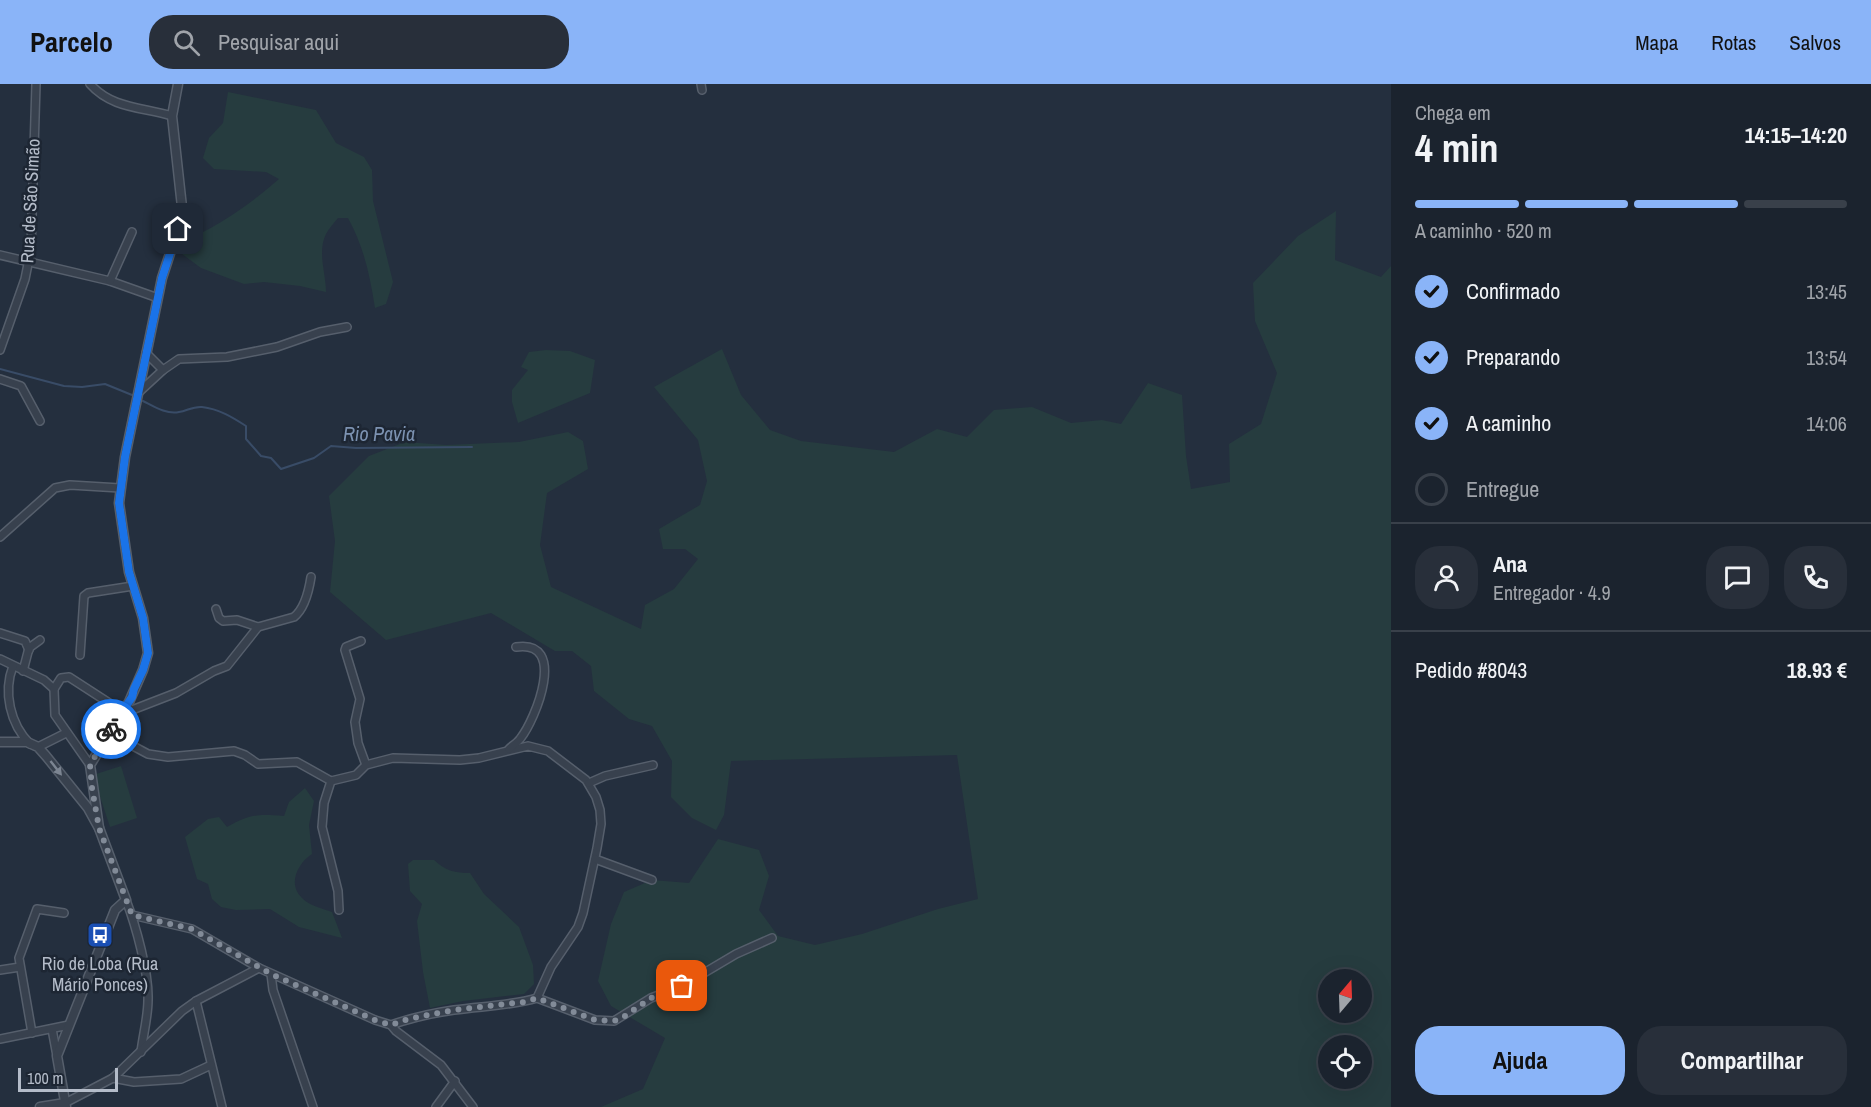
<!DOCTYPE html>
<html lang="pt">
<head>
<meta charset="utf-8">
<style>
  :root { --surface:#1b232e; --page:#282f3a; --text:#f1f3f6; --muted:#a0a4aa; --line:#39404a; --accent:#8ab4f8 }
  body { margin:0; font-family:"Archivo Narrow",sans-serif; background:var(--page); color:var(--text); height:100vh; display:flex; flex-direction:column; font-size:22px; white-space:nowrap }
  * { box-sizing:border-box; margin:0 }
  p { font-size:20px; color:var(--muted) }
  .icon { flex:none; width:33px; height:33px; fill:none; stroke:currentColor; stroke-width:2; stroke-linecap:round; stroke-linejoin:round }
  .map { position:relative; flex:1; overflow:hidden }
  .side { display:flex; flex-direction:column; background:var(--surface); width:480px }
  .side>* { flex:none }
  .needle { width:39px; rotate:19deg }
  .fabs { position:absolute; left:1318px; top:885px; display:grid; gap:12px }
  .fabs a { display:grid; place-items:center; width:54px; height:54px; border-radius:50%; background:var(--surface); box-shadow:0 6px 24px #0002,0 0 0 2px var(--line); font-size:30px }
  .scale { position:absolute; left:18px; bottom:15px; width:100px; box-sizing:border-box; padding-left:6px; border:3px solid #b4bcc9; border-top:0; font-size:16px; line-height:21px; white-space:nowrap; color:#b4bcc9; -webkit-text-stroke:4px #1d2633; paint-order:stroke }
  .pin { position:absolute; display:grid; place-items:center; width:51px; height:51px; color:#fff; margin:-26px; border-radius:12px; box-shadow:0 3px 9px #0006 }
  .courier { position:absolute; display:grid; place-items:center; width:60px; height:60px; margin:-30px; border:4px solid #1a73e8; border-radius:50%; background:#fff; color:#222; box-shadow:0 2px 8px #0007 }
  .headline em { font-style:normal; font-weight:700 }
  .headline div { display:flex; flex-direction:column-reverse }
  .headline { display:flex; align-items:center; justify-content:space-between; height:102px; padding:0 24px }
  h1 { font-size:39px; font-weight:700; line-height:45px }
  .bar { display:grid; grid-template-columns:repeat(4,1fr); gap:9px 6px; align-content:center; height:72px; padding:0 24px }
  .bar i { height:8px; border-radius:4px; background:var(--line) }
  .bar .on { background:var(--accent) }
  .bar p { grid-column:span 4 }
  .line { display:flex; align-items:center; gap:15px; padding:0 24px; border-top:2px solid var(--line) }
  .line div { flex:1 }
  .round { display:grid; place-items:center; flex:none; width:63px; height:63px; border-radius:24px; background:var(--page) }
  ol { padding:0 24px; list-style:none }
  li { display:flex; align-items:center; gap:18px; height:66px }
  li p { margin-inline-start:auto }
  li .icon { padding:6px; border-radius:50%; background:var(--accent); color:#111; stroke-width:4 }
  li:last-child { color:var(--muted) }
  li i { width:33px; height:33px; border:3px solid var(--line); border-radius:50% }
  .cta { display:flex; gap:12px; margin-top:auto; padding:12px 24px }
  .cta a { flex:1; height:69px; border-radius:24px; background:var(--accent); color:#111; font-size:24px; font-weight:700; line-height:69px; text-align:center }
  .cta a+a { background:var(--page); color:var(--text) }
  header { display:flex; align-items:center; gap:36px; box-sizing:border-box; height:84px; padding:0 30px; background:var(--accent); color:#111 }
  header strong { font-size:28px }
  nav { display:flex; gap:33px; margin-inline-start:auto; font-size:21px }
  .search { width:420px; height:54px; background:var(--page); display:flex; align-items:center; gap:15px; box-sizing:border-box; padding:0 21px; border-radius:24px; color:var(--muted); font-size:22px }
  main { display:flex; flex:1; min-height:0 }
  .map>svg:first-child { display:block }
  .green { fill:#263c3f; fill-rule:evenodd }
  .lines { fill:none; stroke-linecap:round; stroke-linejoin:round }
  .stream { stroke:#394c67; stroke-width:2 }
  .minor-casing { stroke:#565f6c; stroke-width:10 }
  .tertiary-casing { stroke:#565f6c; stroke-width:11 }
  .minor { stroke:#38414e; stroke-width:7 }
  .tertiary { stroke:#38414e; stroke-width:8 }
  .oneway { fill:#7c8592 }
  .done { stroke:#828b98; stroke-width:6; stroke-dasharray:0 10.8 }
  .route { stroke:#1a73e8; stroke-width:8 }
  .labels { text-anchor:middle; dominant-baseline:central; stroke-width:5; stroke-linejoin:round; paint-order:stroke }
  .street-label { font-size:18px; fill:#b4bcc9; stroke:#1d2633 }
  .poi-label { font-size:18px; fill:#b4bcc9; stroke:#1d2633 }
  .water-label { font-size:20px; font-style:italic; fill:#7c92b1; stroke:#1d2633 }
</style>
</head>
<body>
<header>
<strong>Parcelo</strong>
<div class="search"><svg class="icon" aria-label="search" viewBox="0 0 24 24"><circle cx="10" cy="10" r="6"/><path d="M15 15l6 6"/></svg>Pesquisar aqui</div>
<nav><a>Mapa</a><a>Rotas</a><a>Salvos</a></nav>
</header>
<main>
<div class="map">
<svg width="1391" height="1023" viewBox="0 0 1391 1023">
  <rect width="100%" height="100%" fill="#242f3e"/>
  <g class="green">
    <path d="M228,8L316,26L336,59L364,73L372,86L373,117L393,198L386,220L375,224C370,192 364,163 348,134H338C334,139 329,144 326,150C317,168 326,189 326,208L300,202L264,198L244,200L201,184L178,167L181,158C218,143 249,121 279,95L266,88L214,85L203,74L209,54L223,39Z"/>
    <path d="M1336,127L1335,176L1381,193L1391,182V1023H601L643,1005L665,954L611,922L598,897L611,840L624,808L652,796L689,799L718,755L759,766L769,792L759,826L778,852L815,861L862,850L938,825L978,815L957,671L731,677L724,731L716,746L692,734L671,713L672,677L652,642L629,635L594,607L591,582L572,567H555L491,529L386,556L330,508L335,457L329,412L369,372L405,358L446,361L519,358L568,348L583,357L588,385L547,409L540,461L551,503L641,545L645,521L674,505L698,475L685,465H663L659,445L700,421L707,397L698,356L654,303L722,265L741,311L770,346L801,357L894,368L937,345L967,353L994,326L1032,323L1071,339L1102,336L1121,340L1148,299L1182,311L1186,372L1191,405L1230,398L1229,360L1261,340L1277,289L1255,237L1253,199L1298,152ZM1329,896H1362V928H1329ZM1329,962H1362V994H1329Z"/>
    <path d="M546,266L570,267L595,276L590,309L518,339L512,318V306L528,286L521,283L529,268Z"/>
    <path d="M121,682L137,734L110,743L93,691Z"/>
    <path d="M305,704L314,717L309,741L312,770C298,779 287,800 302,814C308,821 323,825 332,828L342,854L299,843L270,825L236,826L221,823L212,815L208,800L197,795L185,753L208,735L219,733L227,743C251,730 257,730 284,732L289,718Z"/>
    <path d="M413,776H434C446,787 455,789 470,789L484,810L519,843L533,881L534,900L524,910L463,917L430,924L423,888L417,837L422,820L410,807L408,780Z"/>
  </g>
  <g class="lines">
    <g class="stream">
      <path d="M0,285L64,302L82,303L105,300L132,311"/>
      <path d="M143,317C153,322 167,331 179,328C187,327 193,322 202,323C219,325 232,333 246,342V355L261,372L271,374L281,385L314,374L331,362L356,364L472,363"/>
    </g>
    <g class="minor-casing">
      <g id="minor">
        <path d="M90,0C112,25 143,23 172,32"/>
        <path d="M701,0L702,6"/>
        <path d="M0,171L110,197L158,214"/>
        <path d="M110,197L132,148"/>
        <path d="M0,266L25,195L31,165L36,0"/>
        <path d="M146,269L163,286"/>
        <path d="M0,295L21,302L40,337"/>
        <path d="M138,309L163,286L179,275L227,273L277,263L320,248L347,243"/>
        <path d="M0,453L55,404L70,401L120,404"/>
        <path d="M216,525L219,534L223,537L237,536L258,543"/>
        <path d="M0,549L25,557L29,566"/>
        <path d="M361,557L346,563L345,566L360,615L355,638L358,659L366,681"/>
        <path d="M80,571L84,512L88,509L133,502"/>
        <path d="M0,575L44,596L54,605"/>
        <path d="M13,582C3,608 10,640 30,660"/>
        <path d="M23,587L29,564L40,556"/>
        <path d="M125,625L132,626L176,609L214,587L227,582L258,543L294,533C304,525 309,506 311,493"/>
        <path d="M111,646L133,662L148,670L168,673L234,667L245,671L258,680L297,678L331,697L356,691L366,681L393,674L460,676L479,674L528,662L548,667L586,696L596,713L600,726L601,740L597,764L583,829L578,843L551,883L537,914"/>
        <path d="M38,663L66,649"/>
        <path d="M509,665C512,662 517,659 520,655C536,635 568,555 516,563"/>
        <path d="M90,681L55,631L54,605L61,594L69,593L123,628"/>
        <path d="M331,697L324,719L322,743L338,807L339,826"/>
        <path d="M589,699L605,692L653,681"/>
        <path d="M595,775L652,796"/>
        <path d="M126,816C136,842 149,889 148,916C148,933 143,951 141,968"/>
        <path d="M132,831L192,845L259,884L375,936L391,941L396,947L441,981L473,1023"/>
        <path d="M0,886L20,883"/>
        <path d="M271,890L273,906L313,1023"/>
        <path d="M537,914L595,936L614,937L651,914L682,902L736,870L772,854"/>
        <path d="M196,917L222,1023"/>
        <path d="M391,941C411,934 433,929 454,926C482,922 510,922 537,914"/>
        <path d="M52,945L57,972"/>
        <path d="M32,949L19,874L37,825L64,829"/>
        <path d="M0,955L69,941"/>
        <path d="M113,994L134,998L181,995L211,981"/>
        <path d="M65,1019L113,994L182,927L196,917L259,884"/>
        <path d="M436,1023L455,997"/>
      </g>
    </g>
    <g class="tertiary-casing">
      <g id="tertiary">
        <path d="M0,658H27L38,663L46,672L88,724L99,744L126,816L115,826L57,972L66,1023"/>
        <path d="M99,744L90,681L129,618L143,586L148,569L143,534L129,488L119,419L125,373L162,194L178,145L182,123L172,32L178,0"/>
        <path d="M40,1023L65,1019"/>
      </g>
    </g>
    <use href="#minor" class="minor"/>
    <use href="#tertiary" class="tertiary"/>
  </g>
  <defs><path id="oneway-solid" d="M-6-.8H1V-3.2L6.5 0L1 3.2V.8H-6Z" transform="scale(1.5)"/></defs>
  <use class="oneway" href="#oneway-solid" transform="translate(56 684) rotate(52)"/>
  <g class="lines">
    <path class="done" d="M111,645L90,681L92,704L99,744L132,831L192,845L271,890L375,936L391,941L408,935L454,926L524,918L537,914L595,936L614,937L622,934L651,914L682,902"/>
    <path class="route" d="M111,645L132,613L134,605L143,586L148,569L143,534L129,488L119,419L125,373L162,194L178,145"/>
  </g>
  <defs>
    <g id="bus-square" transform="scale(1.35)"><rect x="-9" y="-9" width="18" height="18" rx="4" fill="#1a4fb4" stroke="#1d2633"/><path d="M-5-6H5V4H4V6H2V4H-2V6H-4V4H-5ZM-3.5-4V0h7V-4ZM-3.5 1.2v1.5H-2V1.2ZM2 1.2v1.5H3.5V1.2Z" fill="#fff"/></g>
  </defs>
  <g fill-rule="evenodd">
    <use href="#bus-square" x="100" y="851"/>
  </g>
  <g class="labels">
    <g class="street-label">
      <text transform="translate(30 117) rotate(-87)">Rua de São Simão</text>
    </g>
    <g class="poi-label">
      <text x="100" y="879">Rio de Loba (Rua<tspan x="100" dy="21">Mário Ponces)</tspan></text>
    </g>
    <g class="water-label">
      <text x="379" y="349">Rio Pavia</text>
    </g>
  </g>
</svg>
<div class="fabs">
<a><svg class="needle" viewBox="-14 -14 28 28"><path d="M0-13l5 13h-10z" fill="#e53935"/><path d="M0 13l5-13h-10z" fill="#a0a4aa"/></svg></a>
<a><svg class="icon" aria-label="locate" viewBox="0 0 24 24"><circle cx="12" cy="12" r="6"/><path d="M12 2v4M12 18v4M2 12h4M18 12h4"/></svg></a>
</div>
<div class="scale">100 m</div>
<div class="pin" style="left:682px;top:902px;background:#ea580c"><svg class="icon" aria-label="bag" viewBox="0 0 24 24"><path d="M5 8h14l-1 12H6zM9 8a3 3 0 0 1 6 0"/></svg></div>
<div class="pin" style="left:178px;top:145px;background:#1f2937"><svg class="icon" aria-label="home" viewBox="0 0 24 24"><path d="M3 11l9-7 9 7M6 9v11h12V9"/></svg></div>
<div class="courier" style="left:111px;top:645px"><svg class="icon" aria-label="bike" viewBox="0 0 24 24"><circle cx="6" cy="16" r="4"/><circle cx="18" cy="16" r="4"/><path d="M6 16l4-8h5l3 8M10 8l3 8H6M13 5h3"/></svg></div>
</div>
<section class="side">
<div class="headline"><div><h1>4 min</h1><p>Chega em</p></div><em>14:15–14:20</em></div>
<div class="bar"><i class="on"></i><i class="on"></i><i class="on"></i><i></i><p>A caminho · 520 m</p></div>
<ol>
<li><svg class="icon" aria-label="check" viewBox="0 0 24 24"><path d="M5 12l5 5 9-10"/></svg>Confirmado<p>13:45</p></li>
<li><svg class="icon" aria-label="check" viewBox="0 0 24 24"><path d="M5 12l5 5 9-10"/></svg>Preparando<p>13:54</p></li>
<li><svg class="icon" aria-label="check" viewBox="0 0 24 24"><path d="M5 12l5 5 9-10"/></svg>A caminho<p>14:06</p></li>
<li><i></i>Entregue</li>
</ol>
<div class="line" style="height:108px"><a class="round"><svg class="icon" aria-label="person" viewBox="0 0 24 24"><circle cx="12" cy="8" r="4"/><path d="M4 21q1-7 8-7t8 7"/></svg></a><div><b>Ana</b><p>Entregador · 4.9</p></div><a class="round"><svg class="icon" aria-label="chat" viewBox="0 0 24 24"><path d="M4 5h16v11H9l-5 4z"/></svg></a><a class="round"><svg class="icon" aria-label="phone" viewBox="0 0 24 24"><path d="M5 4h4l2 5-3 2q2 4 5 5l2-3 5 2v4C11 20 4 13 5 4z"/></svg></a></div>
<div class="line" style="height:78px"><div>Pedido #8043</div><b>18.93 €</b></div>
<div class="cta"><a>Ajuda</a><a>Compartilhar</a></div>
</section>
</main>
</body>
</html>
